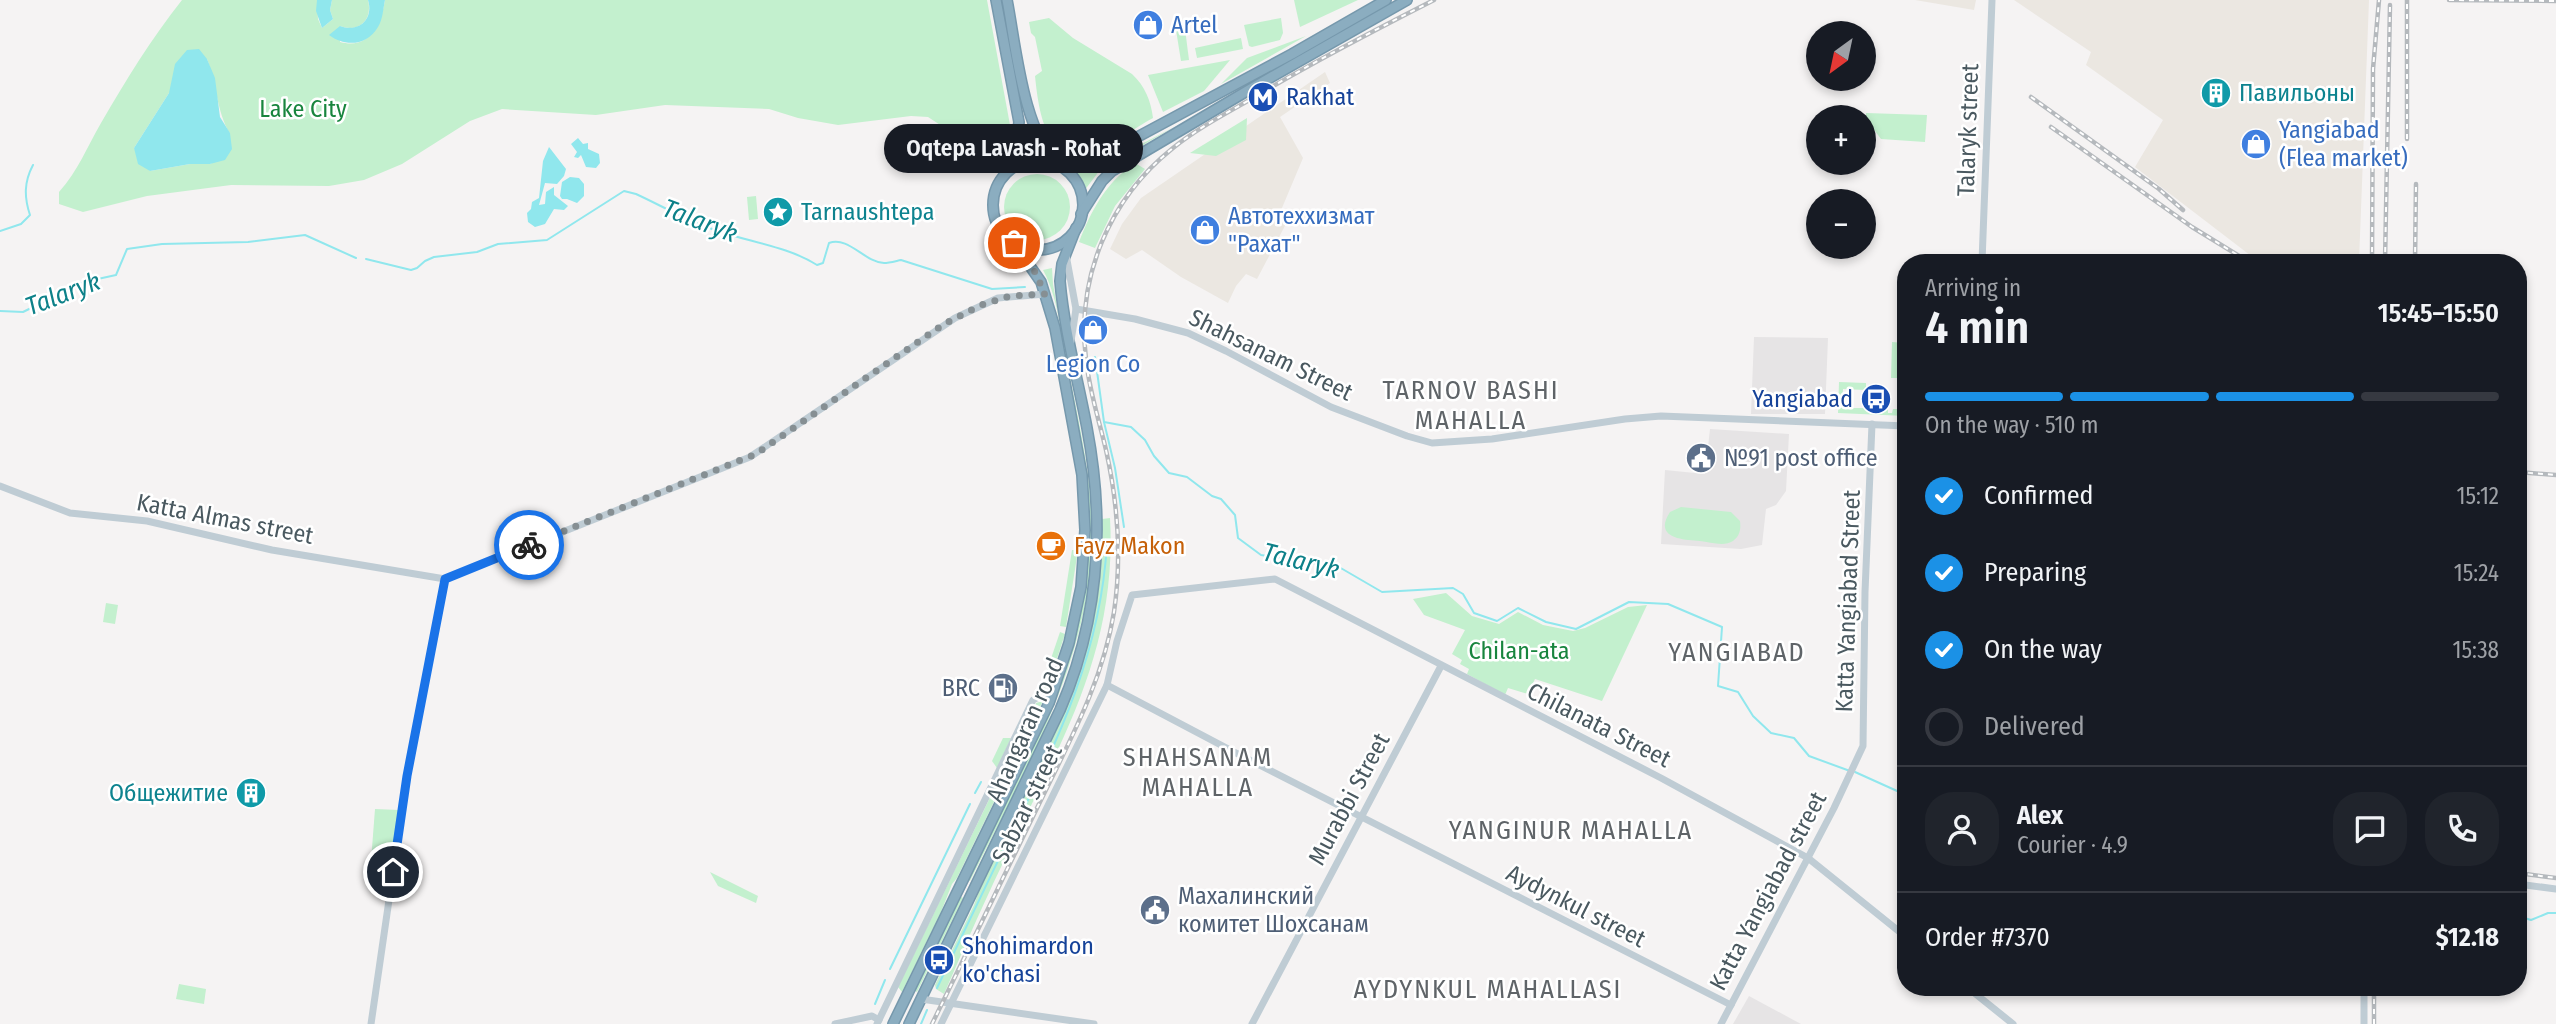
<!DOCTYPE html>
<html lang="en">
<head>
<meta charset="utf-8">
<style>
  :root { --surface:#171b24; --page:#20242c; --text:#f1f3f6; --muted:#9ea1a6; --line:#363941; --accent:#1b91e6 }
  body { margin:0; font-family:"Fira Sans Condensed",sans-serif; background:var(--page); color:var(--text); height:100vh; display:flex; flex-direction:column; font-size:26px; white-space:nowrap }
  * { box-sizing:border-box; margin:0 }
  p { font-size:23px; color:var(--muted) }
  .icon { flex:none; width:38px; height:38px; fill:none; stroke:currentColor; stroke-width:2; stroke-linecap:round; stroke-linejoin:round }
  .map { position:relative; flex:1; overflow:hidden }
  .drawer { position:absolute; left:1897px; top:254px; width:630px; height:742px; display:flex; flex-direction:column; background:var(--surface); border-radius:28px; box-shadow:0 4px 10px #0003 }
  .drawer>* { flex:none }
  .needle { width:46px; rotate:213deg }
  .controls { position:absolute; left:1806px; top:21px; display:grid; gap:14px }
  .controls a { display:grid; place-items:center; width:70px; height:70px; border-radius:50%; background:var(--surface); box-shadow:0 4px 10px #0003; font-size:35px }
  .pin { position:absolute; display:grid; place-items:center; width:60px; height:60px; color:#fff; margin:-30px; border:4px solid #fff; border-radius:50%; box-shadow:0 2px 7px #0007 }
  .courier { position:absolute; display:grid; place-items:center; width:70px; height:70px; margin:-35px; border:5px solid #1a73e8; border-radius:50%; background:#fff; color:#222; box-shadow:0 2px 9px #0007 }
  .bubble { position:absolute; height:49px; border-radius:24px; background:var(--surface); box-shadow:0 4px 10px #0003; font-size:23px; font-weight:600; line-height:49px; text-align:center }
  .summary em { font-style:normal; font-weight:600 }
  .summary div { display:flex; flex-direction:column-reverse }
  .summary { display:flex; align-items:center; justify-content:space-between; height:119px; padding:0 28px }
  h1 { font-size:46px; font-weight:600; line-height:52px }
  .bar { display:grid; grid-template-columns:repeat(4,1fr); gap:10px 7px; align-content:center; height:84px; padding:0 28px }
  .bar i { height:9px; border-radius:5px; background:var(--line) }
  .bar .on { background:var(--accent) }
  .bar p { grid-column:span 4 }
  .line { display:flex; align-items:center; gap:18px; padding:0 28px; border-top:2px solid var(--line) }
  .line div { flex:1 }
  .round { display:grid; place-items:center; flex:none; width:74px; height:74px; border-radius:28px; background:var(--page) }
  ol { padding:0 28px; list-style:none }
  li { display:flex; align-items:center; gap:21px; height:77px }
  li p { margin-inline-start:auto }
  li .icon { padding:7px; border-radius:50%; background:var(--accent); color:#fff; stroke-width:4 }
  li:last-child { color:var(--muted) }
  li i { width:38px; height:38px; border:4px solid var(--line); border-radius:50% }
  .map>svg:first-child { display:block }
  .commercial { fill:#ebe7e1 }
  .education { fill:#e6e4e5 }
  .green { fill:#c3f0ce; fill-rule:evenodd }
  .water { fill:#90e7ed }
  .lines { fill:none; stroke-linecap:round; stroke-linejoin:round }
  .stream { stroke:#90e7ed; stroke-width:2 }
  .highway-casing { stroke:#7698ac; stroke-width:12 }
  .secondary { stroke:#bfccd4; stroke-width:7 }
  .highway { stroke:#8badc0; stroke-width:9 }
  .rail-casing { stroke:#b5b9bd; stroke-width:4.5 }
  .rail { stroke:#fff; stroke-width:2; stroke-dasharray:5; stroke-linecap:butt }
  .done { stroke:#868f93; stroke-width:7; stroke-dasharray:0 12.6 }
  .route { stroke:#1a73e8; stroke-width:9 }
  .labels { text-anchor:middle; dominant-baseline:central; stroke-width:5; stroke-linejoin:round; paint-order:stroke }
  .shop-label { font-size:24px; fill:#366cbe; stroke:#fff; text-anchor:start }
  .culture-label { font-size:24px; fill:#0d838f; stroke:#fff; text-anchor:start }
  .transit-label { font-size:24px; fill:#164399; stroke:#fff; text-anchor:start }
  .park-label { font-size:24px; fill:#18853e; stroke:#fff }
  .street-label { font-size:24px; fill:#4a5960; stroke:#fff }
  .service-label { font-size:24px; fill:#4e5e75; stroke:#fff; text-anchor:start }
  .food-label { font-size:24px; fill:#c56008; stroke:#fff; text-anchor:start }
  .water-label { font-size:26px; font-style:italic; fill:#0d8189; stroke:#fff }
  .neighbourhood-label { font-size:26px; letter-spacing:2px; fill:#5f6468; stroke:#fff }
</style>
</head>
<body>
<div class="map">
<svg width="2556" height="1024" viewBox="0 0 2556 1024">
  <rect width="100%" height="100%" fill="#f5f3f3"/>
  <g class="commercial">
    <path d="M1915,0H1976L1974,10Z"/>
    <path d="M2014,0H2369L2359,262H2259L2135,167L2163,120L2086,65L2091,52Z"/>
    <path d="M1325,72L1330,83L1280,117L1303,158L1279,215L1288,220L1257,279L1246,274L1236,286L1228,303L1181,277L1142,250L1126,259L1110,249L1122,224L1141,198Z"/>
  </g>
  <g class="education">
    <path d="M1754,337L1828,338L1825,414H1751Z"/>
    <path d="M1710,429L1789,434L1786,491L1776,505L1766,509L1762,545L1741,549L1661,544L1665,470L1705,474Z"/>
    <path d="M1749,996L1801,1024H1733Z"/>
  </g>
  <g class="green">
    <path d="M182,0H317L318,19L322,28L333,19L330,10L332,0H368C373,20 359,33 340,26V42C370,50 381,24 385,0H987L1010,125L1008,140L977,149L928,117L911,116L838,125L798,118L769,109L665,105L596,115L502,109L470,121L402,164L364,180L329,186L231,185L147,196L83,212L59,204V192C78,171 87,147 101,123C126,80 151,39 182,0ZM207,59C217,84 216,110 230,134L211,164H190L150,171L134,148L169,93Z"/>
    <path d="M1294,0H1358L1300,27Z"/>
    <path d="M1049,18L1073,38L1132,74C1145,86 1151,101 1153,118C1134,128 1106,150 1085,154C1044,162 1038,104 1035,76L1042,71L1035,37L1031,33L1029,22Z"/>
    <path d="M1281,18L1283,33L1280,40L1252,47L1249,46L1244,25Z"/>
    <path d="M1185,29L1189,60L1181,61L1176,30Z"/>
    <path d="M1306,36L1221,84L1247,58Z"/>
    <path d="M1241,38L1243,49L1197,58L1195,48Z"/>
    <path d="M1230,60L1204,91L1163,112L1148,75Z"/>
    <path d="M1866,113L1927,115L1925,142L1881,139L1866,119Z"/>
    <path d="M1247,118L1246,140L1216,156L1190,153Z"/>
    <path d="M1174,127L1100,170L1084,191L1073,171L1094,169Z"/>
    <path d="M1135,163L1145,169L1115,206L1095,248L1079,242C1091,211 1106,182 1135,163Z"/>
    <circle cx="1037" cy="207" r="33"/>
    <path d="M756,196L758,219L749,220L747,197Z"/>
    <path d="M1052,268L1053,284C1058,312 1063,340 1068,367C1079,423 1092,477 1092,535C1091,661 1024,771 970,881L968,880C1019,775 1084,668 1088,547C1090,492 1080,438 1069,384C1062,348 1061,303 1043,270Z"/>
    <path d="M1892,342L1906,343V378H1891Z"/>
    <path d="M1839,382L1866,383V390L1843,389L1842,408H1888V413H1892L1893,409H1906V416L1838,413Z"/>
    <path d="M1681,507L1731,512L1740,521C1741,529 1740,536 1733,541C1724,547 1710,542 1700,541C1682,540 1653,538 1670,512Z"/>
    <path d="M1110,518C1117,645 1066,734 1012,844C988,893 966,943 944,994L936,989L935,985L974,905L984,877L1070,699L1083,662L1096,601L1102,548V519Z"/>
    <path d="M1072,550H1078L1066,627L1060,626Z"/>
    <path d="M1446,593L1472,616L1499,624L1518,612L1543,625L1573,631L1585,628L1628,607L1647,605L1602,701L1535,679L1528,694L1508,688L1505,695L1467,674L1469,669L1460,664L1462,660L1452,654L1465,630L1424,615L1413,599Z"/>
    <path d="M106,603L118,605L115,624L103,622Z"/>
    <path d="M1060,632L1065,634L1048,686L1039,694Z"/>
    <path d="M1043,701L957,878L952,884L941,912L902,992L898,987L1036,703Z"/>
    <path d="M1003,738H1011L997,768L992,761Z"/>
    <path d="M375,809L399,810L389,876L370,874Z"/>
    <path d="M710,872L758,896L756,903L718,886Z"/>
    <path d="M960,896L963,898L917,992L915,991Z"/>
    <path d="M179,984L206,989L204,1004L176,999Z"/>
  </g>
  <g class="water">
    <path d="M317,0H332L330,10L333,19L322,28L316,11Z"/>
    <path d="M368,0H385C383,9 383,19 378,27C367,46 345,47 329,35L340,26C359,33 374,19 368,0Z"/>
    <path d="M199,49L207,59L215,78L220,117L230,133L232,149L225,160L210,164H190L150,171L138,164L134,148L169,93L175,64L187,50Z"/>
    <path d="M578,138L583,144L588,143V149L599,154L600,163L596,168L586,167L581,155L578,158L574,157L577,152L571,144Z"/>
    <path d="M549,147L566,169L564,176L557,184L545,183L539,205L545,204L546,192L554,187V195L568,206L564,210L554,209L545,224L535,227L528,222L527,213L531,209L532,202L539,198L543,161Z"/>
    <path d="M570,177L579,178L584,184V196L577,203L567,199H562L560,196L562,182Z"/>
  </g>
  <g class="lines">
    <g class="stream">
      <path d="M0,231L21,224L30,215C24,197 24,182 33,165"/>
      <path d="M366,259L411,270L417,268L425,261L434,257L477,252L498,244L547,240L624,191L636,194C662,206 688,221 715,230C748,242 787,246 817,265L823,263L829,243C849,236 864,262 884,263C889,263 896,261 901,260L992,289L1025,287"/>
      <path d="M0,311L23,312L84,282L116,275L127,249L162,244L248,242L305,235L356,258"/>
      <path d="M1095,357L1104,422L1131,427L1145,440L1154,456L1169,473L1187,477L1212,496L1221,499L1235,515L1238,538L1261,555L1339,567L1382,592L1453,588L1463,594L1474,613L1497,621L1518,608L1546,622L1576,629L1629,602L1668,604L1722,627L1718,686L1738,692L1753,716L1771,733L1794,738L1809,756L1850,771"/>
      <path d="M1104,422L1115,468L1124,527"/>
      <path d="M1855,772L1906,795"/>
      <path d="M975,793L981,782"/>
      <path d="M2518,916L2531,920L2548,913H2556"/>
      <path d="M890,969L970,804"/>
      <path d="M937,988C962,936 986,885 1011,834C1059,739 1101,651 1107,543"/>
      <path d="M875,1004L885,980"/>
      <path d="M921,1024L927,1010"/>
    </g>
    <g class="highway-casing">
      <g id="highway">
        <path d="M996,0L1019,122L1017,139L1006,172"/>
        <path d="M1007,0C1016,46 1023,132 1058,164"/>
        <path d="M1047,146L1061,156L1074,160"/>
        <circle cx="1038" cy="205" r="45"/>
        <path d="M1056,164L1083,162L1102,156L1292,54L1386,0"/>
        <path d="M1081,214L1102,181L1112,171L1247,91L1407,0"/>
        <path d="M893,1024L1049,703L1069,643L1081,587L1085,530L1082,475L1055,328L1041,282L1014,243"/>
        <path d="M909,1024L1060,710C1099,620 1105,523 1087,428C1078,380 1064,329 1060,281L1062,264L1076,228"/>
      </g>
    </g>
    <g class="secondary">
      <path d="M1066,255L1076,309L1071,341"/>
      <path d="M1982,262L1992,0"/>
      <path d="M1076,309L1135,319L1188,333L1226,351L1331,407L1407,436L1432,443L1492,439L1625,419L1661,416L1906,426"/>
      <path d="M0,486L70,513L147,521L272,550L445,579"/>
      <path d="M445,579L750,457L955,318L998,298L1045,294"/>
      <path d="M1107,685L1236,753L1731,1005"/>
      <path d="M2518,884L2556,889"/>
      <path d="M1967,987L2013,1024"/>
      <path d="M2364,987V1024"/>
      <path d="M921,999L1094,1024"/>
      <path d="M371,1024L407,776L445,579"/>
      <path d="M835,1024L872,1016L879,1020"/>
      <path d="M877,1024L1033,700L1054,689"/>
      <path d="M941,1024L1107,685L1117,641L1132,595L1275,579L1661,778L1808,858L1906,937"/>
      <path d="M1252,1024L1441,666"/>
      <path d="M1721,1024L1834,808L1863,746L1865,592L1872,424"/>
    </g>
    <use href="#highway" class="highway"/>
    <g class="rail-casing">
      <g id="rail">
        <path d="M2449,0L2556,1"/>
        <path d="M2031,97L2159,189L2183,210"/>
        <path d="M2051,127L2192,227L2249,262"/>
        <path d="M2407,139V0"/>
        <path d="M2372,262L2373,69L2379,0"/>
        <path d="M2385,262L2390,5"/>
        <path d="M2415,262L2416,184"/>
        <path d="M2518,472L2556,475"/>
        <path d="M2518,873L2556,878"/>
        <path d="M932,1024C968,951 1003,877 1039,804C1069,742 1103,681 1114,612C1122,558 1118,504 1106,450C1099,420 1089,390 1086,359C1076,278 1109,199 1173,148C1199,127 1229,112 1258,95C1315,61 1375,30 1434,0"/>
        <path d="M2374,1024V987"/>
      </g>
    </g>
    <use href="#rail" class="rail"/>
  </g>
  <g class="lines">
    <path class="done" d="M529,545L756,454L944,324L981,305L1010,296L1045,294L1033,268L1014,243"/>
    <path class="route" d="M393,872L407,776L445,579L529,545"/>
  </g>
  <defs>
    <g id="shop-disc" transform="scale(1.575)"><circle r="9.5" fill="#3f7fe0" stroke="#fff"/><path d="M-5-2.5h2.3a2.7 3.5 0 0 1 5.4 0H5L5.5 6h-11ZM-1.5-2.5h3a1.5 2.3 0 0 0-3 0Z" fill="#fff"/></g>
    <g id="building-disc" transform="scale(1.575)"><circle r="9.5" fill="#0f9aa8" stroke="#fff"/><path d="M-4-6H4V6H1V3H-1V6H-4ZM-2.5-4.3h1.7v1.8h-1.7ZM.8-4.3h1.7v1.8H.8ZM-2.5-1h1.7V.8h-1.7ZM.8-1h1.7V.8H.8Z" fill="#fff"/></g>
    <g id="metro-disc" transform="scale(1.575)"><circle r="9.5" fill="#1a4fb4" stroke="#fff"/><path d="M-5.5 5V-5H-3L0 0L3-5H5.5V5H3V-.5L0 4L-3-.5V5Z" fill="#fff"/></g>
    <g id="sight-disc" transform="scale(1.575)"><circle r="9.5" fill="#0f9aa8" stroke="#fff"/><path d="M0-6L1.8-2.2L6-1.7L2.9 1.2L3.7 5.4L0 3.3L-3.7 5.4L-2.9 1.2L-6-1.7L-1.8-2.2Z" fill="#fff"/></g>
    <g id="bus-disc" transform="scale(1.575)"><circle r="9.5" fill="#1a4fb4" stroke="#fff"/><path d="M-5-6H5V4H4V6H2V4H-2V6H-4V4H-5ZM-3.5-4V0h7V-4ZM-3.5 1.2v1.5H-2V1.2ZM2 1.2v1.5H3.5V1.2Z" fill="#fff"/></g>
    <g id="civic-disc" transform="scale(1.575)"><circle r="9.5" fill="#5c6f8a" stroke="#fff"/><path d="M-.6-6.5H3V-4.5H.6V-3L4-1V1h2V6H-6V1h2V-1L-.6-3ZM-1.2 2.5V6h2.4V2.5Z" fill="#fff"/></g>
    <g id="cafe-disc" transform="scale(1.575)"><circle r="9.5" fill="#e8710a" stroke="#fff"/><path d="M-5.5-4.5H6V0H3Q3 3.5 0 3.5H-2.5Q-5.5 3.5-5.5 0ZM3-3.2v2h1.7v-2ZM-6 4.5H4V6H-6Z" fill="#fff"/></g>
    <g id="fuel-disc" transform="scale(1.575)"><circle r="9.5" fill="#5c6f8a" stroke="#fff"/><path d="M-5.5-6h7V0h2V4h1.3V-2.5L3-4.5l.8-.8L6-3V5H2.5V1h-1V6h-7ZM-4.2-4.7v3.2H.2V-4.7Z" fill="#fff"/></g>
  </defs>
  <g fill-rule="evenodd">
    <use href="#shop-disc" x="1148" y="25"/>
    <use href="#building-disc" x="2216" y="93"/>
    <use href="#metro-disc" x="1263" y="97"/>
    <use href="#shop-disc" x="2256" y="144"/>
    <use href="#sight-disc" x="778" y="212"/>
    <use href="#shop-disc" x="1205" y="230"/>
    <use href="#shop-disc" x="1093" y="330"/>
    <use href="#bus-disc" x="1876" y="399"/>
    <use href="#civic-disc" x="1701" y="458"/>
    <use href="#cafe-disc" x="1051" y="546"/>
    <use href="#fuel-disc" x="1003" y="688"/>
    <use href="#building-disc" x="251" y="793"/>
    <use href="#civic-disc" x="1155" y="910"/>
    <use href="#bus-disc" x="939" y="960"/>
  </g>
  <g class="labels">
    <g class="shop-label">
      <text x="1171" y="25">Artel</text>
      <text x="2279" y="130">Yangiabad<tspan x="2279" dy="28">(Flea market)</tspan></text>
      <text x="1228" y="216">Автотеххизмат<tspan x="1228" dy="28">"Рахат"</tspan></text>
      <text x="1093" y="364" text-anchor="middle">Legion Co</text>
    </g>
    <g class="culture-label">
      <text x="2239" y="93">Павильоны</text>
      <text x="801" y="212">Tarnaushtepa</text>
      <text x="228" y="793" text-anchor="end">Общежитие</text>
    </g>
    <g class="transit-label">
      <text x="1286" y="97">Rakhat</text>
      <text x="1853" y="399" text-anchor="end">Yangiabad</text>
      <text x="962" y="946">Shohimardon<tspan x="962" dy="28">ko'chasi</tspan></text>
    </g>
    <g class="park-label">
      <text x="303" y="109">Lake City</text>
      <text x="1519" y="651">Chilan-ata</text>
    </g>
    <g class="street-label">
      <text transform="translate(1968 130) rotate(-88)">Talaryk street</text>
      <text transform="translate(1271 355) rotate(26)">Shahsanam Street</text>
      <text transform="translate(225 519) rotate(11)">Katta Almas street</text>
      <text transform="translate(1848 601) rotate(-88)">Katta Yangiabad Street</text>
      <text transform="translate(1599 725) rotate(27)">Chilanata Street</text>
      <text transform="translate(1025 730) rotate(-66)">Ahangaran road</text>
      <text transform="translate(1349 799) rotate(-62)">Murabbi Street</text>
      <text transform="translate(1027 804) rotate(-64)">Sabzar street</text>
      <text transform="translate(1768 891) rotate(-62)">Katta Yangiabad street</text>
      <text transform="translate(1576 906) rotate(27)">Aydynkul street</text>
    </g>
    <g class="service-label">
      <text x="1724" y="458">№91 post office</text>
      <text x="980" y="688" text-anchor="end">BRC</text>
      <text x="1178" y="896">Махалинский<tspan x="1178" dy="28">комитет Шохcанам</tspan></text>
    </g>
    <g class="food-label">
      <text x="1074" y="546">Fayz Makon</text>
    </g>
    <g class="water-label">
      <text transform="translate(700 221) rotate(21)">Talaryk</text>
      <text transform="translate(63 294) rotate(-21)">Talaryk</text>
      <text transform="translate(1301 561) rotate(14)">Talaryk</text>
    </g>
    <g class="neighbourhood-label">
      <text x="1471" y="390">TARNOV BASHI<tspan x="1471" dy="30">MAHALLA</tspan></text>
      <text x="1737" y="652">YANGIABAD</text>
      <text x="1198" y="757">SHAHSANAM<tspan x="1198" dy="30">MAHALLA</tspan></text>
      <text x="1571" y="830">YANGINUR MAHALLA</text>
      <text x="1488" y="989">AYDYNKUL MAHALLASI</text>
    </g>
  </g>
</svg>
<div class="controls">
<a><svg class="needle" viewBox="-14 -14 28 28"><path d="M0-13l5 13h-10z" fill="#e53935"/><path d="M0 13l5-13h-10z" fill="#9ea1a6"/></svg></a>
<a>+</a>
<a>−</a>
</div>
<div class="pin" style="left:1014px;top:243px;background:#ea580c"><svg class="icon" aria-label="bag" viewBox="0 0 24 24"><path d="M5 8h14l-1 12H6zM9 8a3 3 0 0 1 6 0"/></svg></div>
<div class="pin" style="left:393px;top:872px;background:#1f2937"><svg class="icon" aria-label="home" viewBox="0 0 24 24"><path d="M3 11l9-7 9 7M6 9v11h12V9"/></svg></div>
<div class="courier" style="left:529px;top:545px"><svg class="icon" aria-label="bike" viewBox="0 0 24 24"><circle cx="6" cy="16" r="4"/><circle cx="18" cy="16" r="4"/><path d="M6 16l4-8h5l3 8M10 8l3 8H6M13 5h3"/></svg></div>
<div class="bubble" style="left:884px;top:124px;width:259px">Oqtepa Lavash - Rohat</div>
<section class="drawer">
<div class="summary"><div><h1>4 min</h1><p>Arriving in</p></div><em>15:45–15:50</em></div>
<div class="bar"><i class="on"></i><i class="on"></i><i class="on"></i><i></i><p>On the way · 510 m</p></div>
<ol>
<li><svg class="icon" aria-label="check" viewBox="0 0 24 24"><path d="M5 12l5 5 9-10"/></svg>Confirmed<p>15:12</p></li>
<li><svg class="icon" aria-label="check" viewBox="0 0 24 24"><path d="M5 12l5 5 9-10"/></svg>Preparing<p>15:24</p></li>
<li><svg class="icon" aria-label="check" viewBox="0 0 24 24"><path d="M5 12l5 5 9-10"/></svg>On the way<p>15:38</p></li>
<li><i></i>Delivered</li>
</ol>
<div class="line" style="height:126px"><a class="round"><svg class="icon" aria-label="person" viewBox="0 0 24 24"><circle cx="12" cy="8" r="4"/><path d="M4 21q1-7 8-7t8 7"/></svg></a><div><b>Alex</b><p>Courier · 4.9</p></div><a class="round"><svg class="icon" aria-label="chat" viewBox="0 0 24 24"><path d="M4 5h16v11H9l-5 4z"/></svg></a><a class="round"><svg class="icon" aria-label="phone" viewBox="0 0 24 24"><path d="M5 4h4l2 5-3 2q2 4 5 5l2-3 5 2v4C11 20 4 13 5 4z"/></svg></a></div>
<div class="line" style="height:91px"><div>Order #7370</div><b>$12.18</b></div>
</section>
</div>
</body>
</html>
